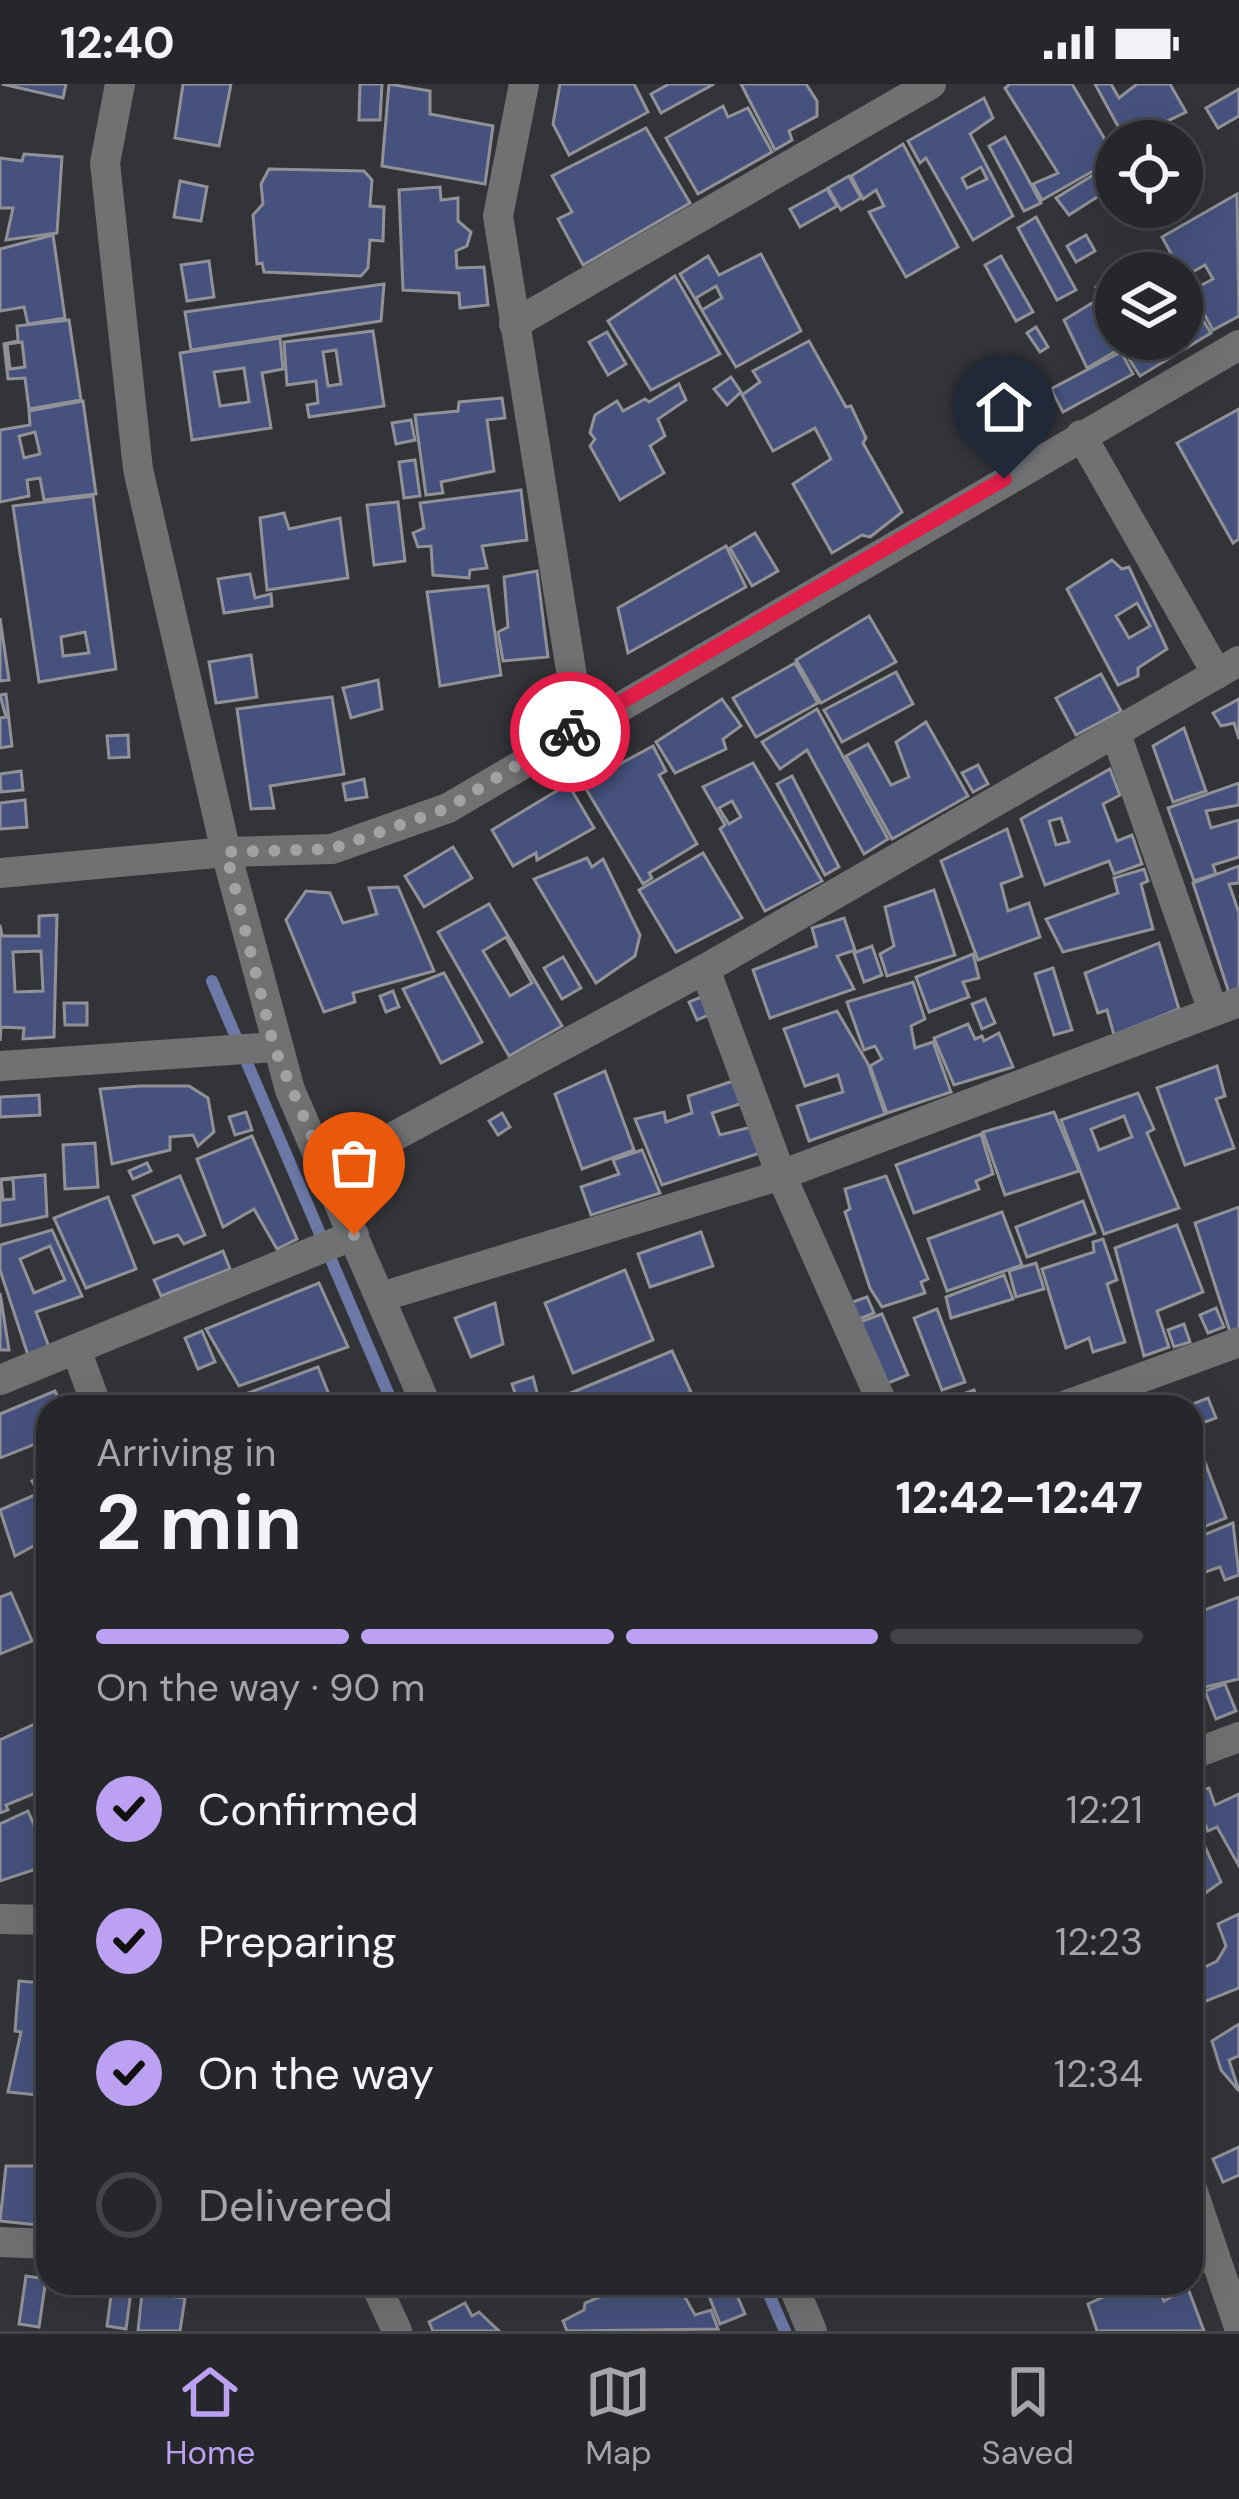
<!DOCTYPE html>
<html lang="en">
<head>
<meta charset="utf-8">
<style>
  :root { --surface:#26272a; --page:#323336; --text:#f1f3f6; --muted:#a4a5a8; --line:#424447; --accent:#bca0f2 }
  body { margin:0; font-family:"DM Sans",sans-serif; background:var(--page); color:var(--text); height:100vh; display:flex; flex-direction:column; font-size:45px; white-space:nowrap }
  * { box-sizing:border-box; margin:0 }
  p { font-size:39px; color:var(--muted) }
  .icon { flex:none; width:66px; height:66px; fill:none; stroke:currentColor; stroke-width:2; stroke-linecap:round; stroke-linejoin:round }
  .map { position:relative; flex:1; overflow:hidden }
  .sheet { position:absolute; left:36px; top:1311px; width:1167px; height:900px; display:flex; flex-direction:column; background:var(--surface); border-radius:36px; box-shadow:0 12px 48px #0002,0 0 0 3px var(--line) }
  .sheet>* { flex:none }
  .controls { position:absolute; left:1095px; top:36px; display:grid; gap:24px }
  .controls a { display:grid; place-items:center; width:108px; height:108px; border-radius:50%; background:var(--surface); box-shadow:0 12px 48px #0002,0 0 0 3px var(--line); font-size:60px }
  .pin { position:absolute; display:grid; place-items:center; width:102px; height:102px; color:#fff; margin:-123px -51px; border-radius:50% 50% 50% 0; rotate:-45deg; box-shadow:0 0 12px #0007 }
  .pin .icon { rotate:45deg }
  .courier { position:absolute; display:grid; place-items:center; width:120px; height:120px; margin:-60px; border:9px solid #e11d48; border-radius:50%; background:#fff; color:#222; box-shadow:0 3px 15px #0007 }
  .head em { font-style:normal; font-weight:700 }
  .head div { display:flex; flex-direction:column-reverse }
  .head { display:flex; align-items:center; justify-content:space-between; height:204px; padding:0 60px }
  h1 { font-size:78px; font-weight:700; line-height:90px }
  .bar { display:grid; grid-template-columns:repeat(4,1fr); gap:18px 12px; align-content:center; height:144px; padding:0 60px }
  .bar i { height:15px; border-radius:9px; background:var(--line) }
  .bar .active { background:var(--accent) }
  .bar p { grid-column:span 4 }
  ol { padding:0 60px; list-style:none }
  li { display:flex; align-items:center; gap:36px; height:132px }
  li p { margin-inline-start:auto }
  li .icon { padding:12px; border-radius:50%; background:var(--accent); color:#111; stroke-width:4 }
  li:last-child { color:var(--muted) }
  li i { width:66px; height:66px; border:6px solid var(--line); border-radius:50% }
  .status { display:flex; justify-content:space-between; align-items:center; height:84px; padding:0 60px; background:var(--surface); direction:ltr }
  .status svg { height:33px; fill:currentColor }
  .tab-bar { display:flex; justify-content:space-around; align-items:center; height:168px; border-top:3px solid var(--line); background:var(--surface); font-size:33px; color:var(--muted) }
  .tab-bar a { display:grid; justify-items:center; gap:6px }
  .tab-bar .active { color:var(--accent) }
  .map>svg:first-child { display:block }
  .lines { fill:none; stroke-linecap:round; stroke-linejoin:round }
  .stream { stroke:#6c79a7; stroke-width:12 }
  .building { fill:#46527d; stroke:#919297; stroke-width:3; fill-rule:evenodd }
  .minor { stroke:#707173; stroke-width:30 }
  .done { stroke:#a2a2a5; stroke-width:12; stroke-dasharray:0 21.6 }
  .route { stroke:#e11d48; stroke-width:15 }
</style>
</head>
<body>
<div class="status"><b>12:40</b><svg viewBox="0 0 49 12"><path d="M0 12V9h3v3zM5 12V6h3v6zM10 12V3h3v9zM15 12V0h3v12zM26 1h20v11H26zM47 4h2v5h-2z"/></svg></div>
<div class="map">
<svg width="1239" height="2247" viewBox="0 0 1239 2247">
  <rect width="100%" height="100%" fill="#333438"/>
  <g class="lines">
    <g class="stream">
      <path d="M212,897L394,1323"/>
      <path d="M764,2199L785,2247"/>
    </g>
  </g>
  <g class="building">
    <path d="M2,0H66L63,14Z"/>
    <path d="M183,0H231L219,62L175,54Z"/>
    <path d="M360,0H382L380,36H359Z"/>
    <path d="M389,0L430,7V30L493,42L485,100L382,82Z"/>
    <path d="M560,0H634L648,28L569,71L553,40Z"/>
    <path d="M669,0H714L661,29L651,10Z"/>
    <path d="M741,0H806L817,17V32L789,47L792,56L775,66Z"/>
    <path d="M1010,0H1072L1116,74L1042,116L1033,100L1058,89L1005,4Z"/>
    <path d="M1095,0H1111L1119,14L1137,0H1170L1186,28L1126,57Z"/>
    <path d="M1239,5V32L1218,44L1206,24Z"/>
    <path d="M984,14L993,34L970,50L1013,132L973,156L926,74L920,79L908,57ZM981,83L987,95L967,104L962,94Z"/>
    <path d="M723,22L728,33L748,24L772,68L698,110L666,54Z"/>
    <path d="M646,44L690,119L583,181L558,135L572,128L552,92Z"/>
    <path d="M1005,53L1041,119L1024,127L989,62Z"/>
    <path d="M903,60L958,163L906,193L869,128L884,122L876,106L863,115L851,92Z"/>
    <path d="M24,70L62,73L57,149L6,156L13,124H0V74L22,77Z"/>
    <path d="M1116,77V101L1069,131L1056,114Z"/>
    <path d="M269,85L364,87L372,96L370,122L384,123L383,157L370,156L368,184L361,192L264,188L262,179L257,180L253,131L263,120L261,100Z"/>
    <path d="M849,92L861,114L841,126L828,104Z"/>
    <path d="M180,97L207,103L201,137L174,133Z"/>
    <path d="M440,103L441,116L458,114V137L471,148L467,162L456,167L457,184L484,183L488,221L460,224L459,209L403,206L399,106Z"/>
    <path d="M827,105L837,122L800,143L790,125Z"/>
    <path d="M1237,110L1239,232L1213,246L1162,153ZM1205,181L1213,195L1194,205L1187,191Z"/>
    <path d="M1036,133L1076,206L1057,216L1018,144Z"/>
    <path d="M53,151L65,234L28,240L24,223L0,227V165Z"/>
    <path d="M1086,151L1095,167L1076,178L1067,162Z"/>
    <path d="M761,170L801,247L736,283L680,190L708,172L719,191ZM716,202L722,214L702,226L696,214Z"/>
    <path d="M1001,172L1033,228L1016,237L985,181Z"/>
    <path d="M209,177L214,213L187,217L181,181Z"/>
    <path d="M675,192L720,270L651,306L608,237Z"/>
    <path d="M1104,199L1113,214L1105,218L1096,203Z"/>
    <path d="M384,200L381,237L191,266L185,228Z"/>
    <path d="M1097,216L1123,263L1087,284L1064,236Z"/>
    <path d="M1195,224L1211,249L1140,292L1124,267L1144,255H1182V232Z"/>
    <path d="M69,236L81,316L29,325L25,294L8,295L4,260L18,257L17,242ZM22,258L25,283L10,285L7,260Z"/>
    <path d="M1036,243L1048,263L1040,268L1027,249Z"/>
    <path d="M373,247L384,322L309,333L307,321L318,319L316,297L287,301L284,258ZM336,266L341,300L328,302L323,268Z"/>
    <path d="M607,248L626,280L608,291L589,258Z"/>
    <path d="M280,254L283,285L262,289L271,344L192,356L180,269ZM244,284L249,318L220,322L214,288Z"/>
    <path d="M809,257L846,323L851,322L866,354L863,359L902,428L870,453L862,451L832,469L793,400L831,375L815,344L773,367L742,311L760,298L753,287Z"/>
    <path d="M1121,268L1133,290L1063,328L1051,305Z"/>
    <path d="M731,293L741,308L727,321L714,305Z"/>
    <path d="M679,300L686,316L658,335L665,352L650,362L664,389L620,416L590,362L595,355L590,349L595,331L617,317L623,327L645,315L649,318Z"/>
    <path d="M502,314L505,334L487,336L494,387L441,398L443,409L426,411L415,331L458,327L459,318Z"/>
    <path d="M83,317L96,410L44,416L40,394L27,396L29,412L0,418V346L30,341L29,327ZM35,348L40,370L24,374L19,352Z"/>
    <path d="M1239,325V455L1233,459L1177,359Z"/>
    <path d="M411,336L415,356L396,360L392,339Z"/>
    <path d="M415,376L420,412L404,414L399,378Z"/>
    <path d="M521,406L527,456L482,462L487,484L470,486L469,494L433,491L431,462L418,463L413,449L424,444L420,419Z"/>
    <path d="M93,412L116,585L39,598L13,422ZM85,548L89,569L63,572L61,553Z"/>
    <path d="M398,418L405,477L374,481L367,421Z"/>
    <path d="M284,429L289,445L340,434L348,494L267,506L260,434Z"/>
    <path d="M755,449L778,487L752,502L730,464Z"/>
    <path d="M726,462L746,503L628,569L618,524Z"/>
    <path d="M1112,476L1122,485L1129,483L1167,565L1138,584V592L1118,601L1067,505ZM1137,519L1150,542L1129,554L1116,532Z"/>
    <path d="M537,487L548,573L503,577L498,548L508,543L504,493Z"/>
    <path d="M250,490L255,514L271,510L272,522L224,529L218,495Z"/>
    <path d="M488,502L501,591L440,602L427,508Z"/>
    <path d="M869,532L896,578L821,619L796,576Z"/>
    <path d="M0,534L9,596L0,597Z"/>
    <path d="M251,571L257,613L216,619L209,578Z"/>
    <path d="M795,579L818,619L756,653L733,614Z"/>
    <path d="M896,588L913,620L842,658L824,626Z"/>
    <path d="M1101,590L1121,627L1076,651L1056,614Z"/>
    <path d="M378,596L382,625L351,634L343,604Z"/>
    <path d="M6,610L12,662L0,664V634L6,633L0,611Z"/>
    <path d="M332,613L344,690L270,702L274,724L251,725L237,625Z"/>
    <path d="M722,615L741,642L723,655L726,665L675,689L656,658Z"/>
    <path d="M1239,615V655L1234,639L1221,642L1213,629Z"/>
    <path d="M817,625L888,755L864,770L807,666L780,685L762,658Z"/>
    <path d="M926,638L968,712L892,755L846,672L868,660L891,701L909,693L896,658Z"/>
    <path d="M1184,644L1206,707L1173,718L1153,662Z"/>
    <path d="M128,651L129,673L109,674L107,652Z"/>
    <path d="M653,662L666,687L659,691L697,760L649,789L652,794L643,800L583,700Z"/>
    <path d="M753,679L822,797L765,827L720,745L725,741L703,703ZM732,717L741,733L729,740L719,724Z"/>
    <path d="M978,681L988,700L973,708L962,689Z"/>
    <path d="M1110,685L1120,711L1103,720L1117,757L1132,751L1142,780L1114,790L1109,777L1045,801L1021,735ZM1061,734L1069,758L1056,761L1049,737Z"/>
    <path d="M21,687L23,706L1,708L0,690Z"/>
    <path d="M792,692L839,783L825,791L777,700Z"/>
    <path d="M364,695L367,713L346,716L343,700Z"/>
    <path d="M1239,699V721L1206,727L1211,744L1239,736V773L1213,781L1216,790L1194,797L1168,724Z"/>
    <path d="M568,700L594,744L537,776L536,769L513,782L492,746Z"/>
    <path d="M25,716L27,743L0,745V719Z"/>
    <path d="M1007,745L1022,792L1001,800L1008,827L1029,819L1040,853L978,876L941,777Z"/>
    <path d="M453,763L472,794L424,823L405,792Z"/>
    <path d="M703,769L742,834L676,868L639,806Z"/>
    <path d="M587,774L592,783L603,775L640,851L635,872L596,899L534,795Z"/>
    <path d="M1239,782V799L1229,800L1239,829V912L1231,915L1193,799Z"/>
    <path d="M1144,785L1148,797L1141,800L1153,845L1063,868L1046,835L1118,809L1114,794Z"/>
    <path d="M398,803L434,887L353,909L355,918L324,928L286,836L306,807L330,809L343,839L377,830L369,804Z"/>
    <path d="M934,806L955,871L887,892L880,870L894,862L885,823Z"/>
    <path d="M489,820L562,942L509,972L438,848ZM506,853L532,899L510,912L483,867Z"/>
    <path d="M57,831L54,953L23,955L24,944L1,943L0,957V841L2,852H39V832ZM41,867L43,907L15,908L13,868Z"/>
    <path d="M844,834L855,866L837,872L854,905L770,934L753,886L817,862L812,844Z"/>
    <path d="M1159,859L1179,925L1114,951L1107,926L1098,929L1085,889Z"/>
    <path d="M872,862L882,891L864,898L854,869Z"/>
    <path d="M973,870L979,894L963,898L969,913L929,928L916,893Z"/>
    <path d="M563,873L581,904L562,915L544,884Z"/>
    <path d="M1053,884L1072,946L1054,951L1035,890Z"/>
    <path d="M444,889L482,958L441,979L403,905Z"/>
    <path d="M913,898L925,935L911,942L915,964L933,958L951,1008L887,1029L870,982L882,975L875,962L864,966L847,918Z"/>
    <path d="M393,907L399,923L386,928L380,912Z"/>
    <path d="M706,911L713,929L697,936L689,918Z"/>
    <path d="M985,915L995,939L982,945L972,920Z"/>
    <path d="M64,919H87V941H65Z"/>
    <path d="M837,927L868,980L885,1030L809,1057L797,1022L843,1008L838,991L805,1002L784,945Z"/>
    <path d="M968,940L975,955L982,952L984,957L999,949L1013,983L954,1001L934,954Z"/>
    <path d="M1217,982L1225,1012L1216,1015L1234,1064L1185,1081L1157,1004Z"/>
    <path d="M605,987L634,1066L582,1085L555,1010Z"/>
    <path d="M739,995L746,1018L712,1029L720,1051L755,1042L763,1068L662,1101L635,1035L664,1028L666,1038L692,1029L688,1012Z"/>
    <path d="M140,1002H189L208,1014L214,1048L198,1062L193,1051L170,1053V1066L112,1080L100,1005Z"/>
    <path d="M1138,1009L1154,1045L1147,1049L1179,1124L1104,1150L1061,1036ZM1124,1032L1132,1053L1099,1066L1091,1045Z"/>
    <path d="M39,1011L40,1031L0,1033V1013Z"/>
    <path d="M246,1028L252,1046L235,1051L229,1033Z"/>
    <path d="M1054,1028L1079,1087L1005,1111L983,1048Z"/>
    <path d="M502,1029L510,1043L498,1051L489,1037Z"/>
    <path d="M981,1050L993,1090L976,1097L979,1105L914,1129L896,1081Z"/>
    <path d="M252,1052L297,1155L277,1165L254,1125L223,1143L197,1075Z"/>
    <path d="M95,1059L98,1103L65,1105L63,1061Z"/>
    <path d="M642,1066L660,1109L591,1131L581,1103L619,1090L613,1076Z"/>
    <path d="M147,1079L151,1087L133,1095L129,1087Z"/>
    <path d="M45,1091L47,1132L0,1142V1095ZM13,1095L14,1115L3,1116L1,1096Z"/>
    <path d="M180,1092L205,1151L184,1160L178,1151L154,1159L133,1112Z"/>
    <path d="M886,1092L928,1195L921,1198L925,1209L882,1223L870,1204L845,1128L850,1125L845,1105Z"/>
    <path d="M108,1113L136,1185L86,1204L54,1134Z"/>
    <path d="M1083,1117L1095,1149L1027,1173L1016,1143Z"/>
    <path d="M1239,1123V1248L1231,1251L1195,1139Z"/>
    <path d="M1002,1128L1022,1181L947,1207L928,1155Z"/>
    <path d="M1177,1141L1203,1208L1157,1227L1169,1263L1144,1272L1115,1164Z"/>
    <path d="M52,1146L82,1212L36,1228L49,1263L28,1271L0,1186V1161ZM50,1162L65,1196L34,1209L20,1175Z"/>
    <path d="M701,1148L713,1182L650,1203L638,1170Z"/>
    <path d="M1103,1155L1117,1196L1107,1200L1125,1258L1093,1268L1089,1254L1066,1264L1042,1185L1094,1168L1093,1158Z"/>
    <path d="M223,1167L230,1185L161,1212L154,1196Z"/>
    <path d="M1036,1179L1044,1205L1016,1213L1009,1187Z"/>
    <path d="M625,1186L653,1256L573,1289L545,1219Z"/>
    <path d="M1004,1191L1013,1215L951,1234L946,1213Z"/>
    <path d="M319,1199L348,1263L239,1302L206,1245Z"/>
    <path d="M0,1209L9,1266H0Z"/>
    <path d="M867,1213L874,1229L857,1236L850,1219Z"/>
    <path d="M495,1219L503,1260L471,1273L455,1234Z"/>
    <path d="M1216,1224L1224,1243L1208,1249L1200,1231Z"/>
    <path d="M937,1225L965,1298L942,1306L914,1234Z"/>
    <path d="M882,1230L908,1291L883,1301L857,1239Z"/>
    <path d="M1184,1240L1190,1258L1174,1263L1168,1246Z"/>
    <path d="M202,1247L215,1278L198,1285L185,1254Z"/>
    <path d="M672,1267L691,1308L654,1323H537Z"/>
    <path d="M318,1283L334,1323H245L240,1312Z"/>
    <path d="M533,1293L538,1312L518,1318L512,1300Z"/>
    <path d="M974,1306L980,1323H929Z"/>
    <path d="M55,1307L62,1323H48V1355L0,1374V1330Z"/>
    <path d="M232,1310L238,1323H215L213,1319Z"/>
    <path d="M731,1311L738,1323H706Z"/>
    <path d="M1208,1314L1216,1334L1197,1341L1190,1321Z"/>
    <path d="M1191,1341L1226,1434L1191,1448Z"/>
    <path d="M48,1389V1454L15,1472L0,1426L39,1409L32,1397Z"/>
    <path d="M1233,1439L1239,1491L1225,1496L1220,1483L1191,1493V1456Z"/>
    <path d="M11,1509L32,1557L0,1570V1513Z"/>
    <path d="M1239,1513V1595L1205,1603L1191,1563V1531Z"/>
    <path d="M1225,1600L1236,1627L1216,1635L1205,1607Z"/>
    <path d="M48,1634V1704L6,1721L8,1726L0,1729V1656Z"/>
    <path d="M1209,1704L1215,1721L1239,1710V1782L1217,1743L1208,1747L1192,1709Z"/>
    <path d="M28,1727L48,1774V1794L45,1782L0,1797V1740Z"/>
    <path d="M1191,1732L1221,1798L1191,1819Z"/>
    <path d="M1239,1830V1904L1191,1923V1873L1198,1870L1203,1884L1217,1877L1226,1862L1218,1840Z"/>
    <path d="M19,1897L43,1899L35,1950H48V2012L8,2008L21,1948L15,1947Z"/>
    <path d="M1239,1940V1972L1229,1976L1239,2007L1221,1986L1212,1957Z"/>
    <path d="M1239,2063V2091L1223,2098L1213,2075Z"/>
    <path d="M6,2082H48V2142L0,2137Z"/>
    <path d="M1194,2165L1204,2187L1191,2191V2167Z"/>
    <path d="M26,2192L46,2195L39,2243L19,2240Z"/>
    <path d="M634,2199H677L695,2231L711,2226L718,2245L567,2247L563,2237L584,2226L585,2219Z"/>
    <path d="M1134,2199H1156L1164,2217L1176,2210L1171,2199H1186L1204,2247H1097L1088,2220Z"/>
    <path d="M733,2202L745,2230L720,2240L709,2212Z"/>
    <path d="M112,2204L131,2207L126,2245L107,2242Z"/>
    <path d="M142,2209L185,2214L180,2247H138Z"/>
    <path d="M465,2219L472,2232L479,2228L499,2247H433L429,2238Z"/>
  </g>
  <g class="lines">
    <g class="minor">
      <path d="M120,0L105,79L138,385L226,768L290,1006L427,1323"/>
      <path d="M524,0L498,132L580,642"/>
      <path d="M514,240L931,0"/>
      <path d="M1081,351L1217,590"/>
      <path d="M1116,650L1213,927"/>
      <path d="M0,789L226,768L332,765L448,724L1239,261"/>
      <path d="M705,885L781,1091L884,1323"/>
      <path d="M0,982L275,963"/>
      <path d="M326,1089L705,885L1239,577"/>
      <path d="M381,1213L781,1091L1239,918"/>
      <path d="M76,1265L97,1323"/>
      <path d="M0,1296L354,1151"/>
      <path d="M1061,1323L1239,1258"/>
      <path d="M1191,1671L1239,1653"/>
      <path d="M0,1835L48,1836"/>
      <path d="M1191,2102L1239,2243"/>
      <path d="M0,2158L48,2160"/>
      <path d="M375,2199L397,2247"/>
      <path d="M792,2199L812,2247"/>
    </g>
  </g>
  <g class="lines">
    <path class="done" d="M354,1151L274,963L226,768L332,765L448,724L570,648"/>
    <path class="route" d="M570,648L1004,395"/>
  </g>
</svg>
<div class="controls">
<a><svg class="icon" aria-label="locate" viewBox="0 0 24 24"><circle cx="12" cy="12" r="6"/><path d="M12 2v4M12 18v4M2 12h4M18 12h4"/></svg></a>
<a><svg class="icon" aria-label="layers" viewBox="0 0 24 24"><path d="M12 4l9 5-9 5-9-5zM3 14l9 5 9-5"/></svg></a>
</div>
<div class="pin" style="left:354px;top:1151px;background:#ea580c"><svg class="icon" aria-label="bag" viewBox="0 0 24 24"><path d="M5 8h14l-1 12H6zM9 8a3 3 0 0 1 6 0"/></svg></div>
<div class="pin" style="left:1004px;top:395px;background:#1f2937"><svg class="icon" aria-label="home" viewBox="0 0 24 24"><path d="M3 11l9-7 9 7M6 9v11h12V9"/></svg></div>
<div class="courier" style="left:570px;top:648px"><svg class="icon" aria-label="bike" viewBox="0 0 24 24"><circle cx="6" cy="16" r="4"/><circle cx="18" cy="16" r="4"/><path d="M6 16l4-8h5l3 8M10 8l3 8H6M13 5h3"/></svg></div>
<section class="sheet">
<div class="head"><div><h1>2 min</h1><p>Arriving in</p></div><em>12:42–12:47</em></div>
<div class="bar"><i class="active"></i><i class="active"></i><i class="active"></i><i></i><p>On the way · 90 m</p></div>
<ol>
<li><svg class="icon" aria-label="check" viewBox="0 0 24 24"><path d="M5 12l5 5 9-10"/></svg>Confirmed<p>12:21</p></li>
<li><svg class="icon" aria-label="check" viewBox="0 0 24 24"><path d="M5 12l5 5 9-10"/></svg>Preparing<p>12:23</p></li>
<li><svg class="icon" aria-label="check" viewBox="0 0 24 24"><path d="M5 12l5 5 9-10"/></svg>On the way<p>12:34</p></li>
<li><i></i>Delivered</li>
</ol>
</section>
</div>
<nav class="tab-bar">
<a class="active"><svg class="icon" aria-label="home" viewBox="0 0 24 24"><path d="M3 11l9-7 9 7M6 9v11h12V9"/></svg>Home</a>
<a><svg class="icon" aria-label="map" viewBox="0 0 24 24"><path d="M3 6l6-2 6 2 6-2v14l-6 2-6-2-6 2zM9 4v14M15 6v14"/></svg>Map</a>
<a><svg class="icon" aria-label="saved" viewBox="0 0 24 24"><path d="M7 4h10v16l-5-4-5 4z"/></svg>Saved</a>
</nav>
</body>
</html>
